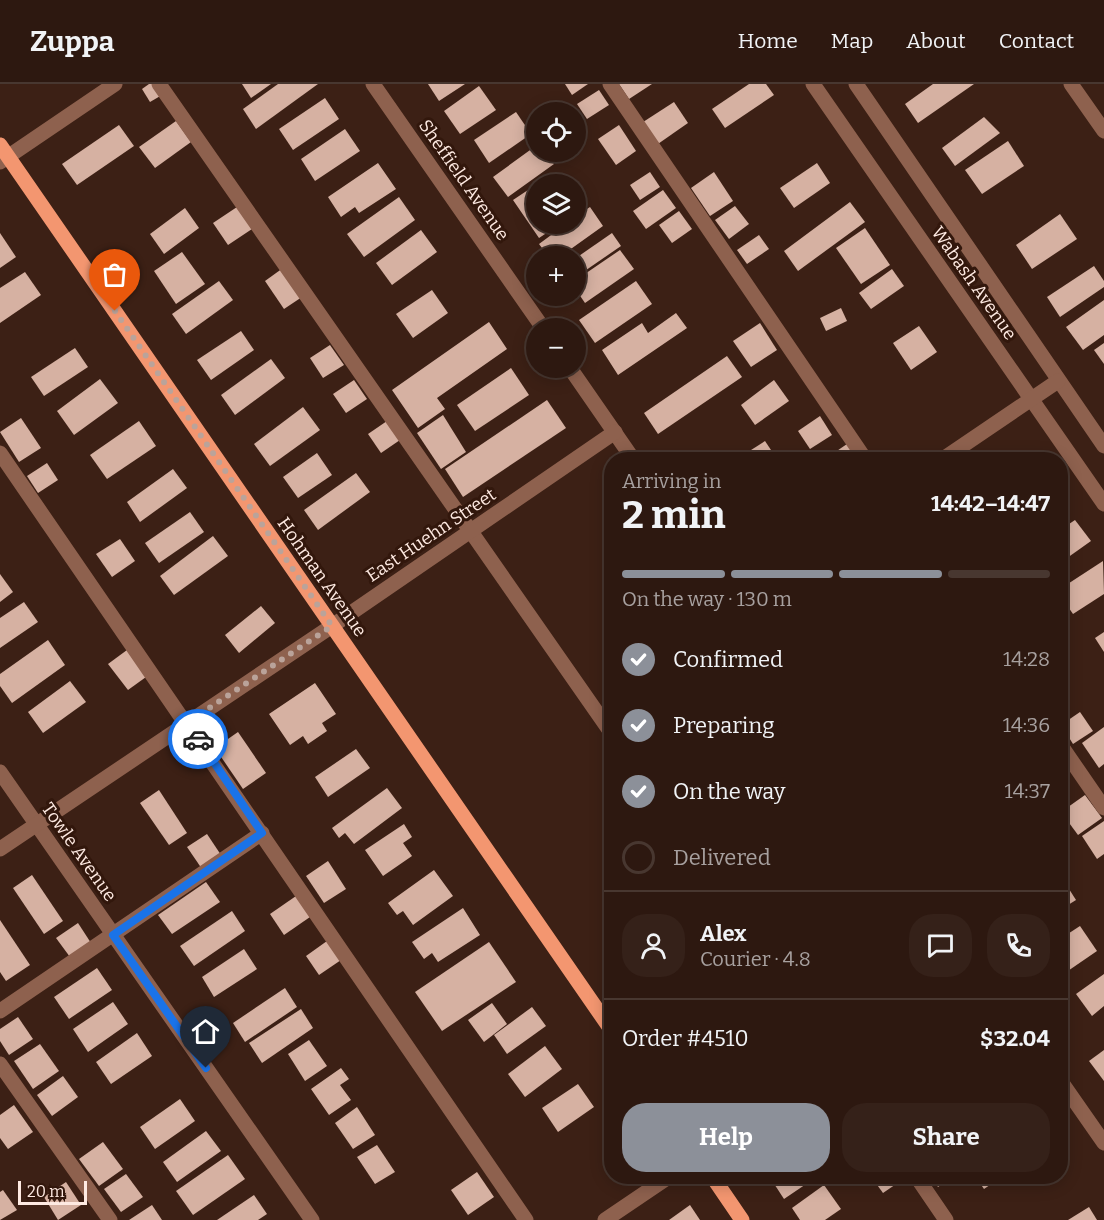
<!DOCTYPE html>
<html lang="en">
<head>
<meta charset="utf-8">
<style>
  :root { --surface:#2d1810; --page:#352119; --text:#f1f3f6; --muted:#a7a09f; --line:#483730; --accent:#8c9099 }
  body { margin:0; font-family:Bitter,serif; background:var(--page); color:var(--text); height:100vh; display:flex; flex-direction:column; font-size:22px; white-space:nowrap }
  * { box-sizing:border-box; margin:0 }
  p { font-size:20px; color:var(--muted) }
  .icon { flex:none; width:33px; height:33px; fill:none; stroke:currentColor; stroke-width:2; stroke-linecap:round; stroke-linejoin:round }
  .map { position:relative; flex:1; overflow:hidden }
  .panel { position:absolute; left:604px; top:368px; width:464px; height:732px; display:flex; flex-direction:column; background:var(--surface); border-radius:24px; box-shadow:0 3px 15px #0003,0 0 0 2px var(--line) }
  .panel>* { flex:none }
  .fabs { position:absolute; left:526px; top:18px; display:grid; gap:12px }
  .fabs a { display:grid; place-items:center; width:60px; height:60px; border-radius:50%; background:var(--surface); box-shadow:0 3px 15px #0003,0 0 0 2px var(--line); font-size:30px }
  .scale { position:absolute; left:18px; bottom:15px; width:69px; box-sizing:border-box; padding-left:6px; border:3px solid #feeae2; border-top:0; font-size:16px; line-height:21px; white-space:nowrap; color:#feeae2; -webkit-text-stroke:4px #32170c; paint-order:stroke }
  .pin { position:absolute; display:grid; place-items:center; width:51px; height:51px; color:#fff; margin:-62px -26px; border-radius:50% 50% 50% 0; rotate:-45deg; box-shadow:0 0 6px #0007 }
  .pin .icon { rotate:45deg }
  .courier { position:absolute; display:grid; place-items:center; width:60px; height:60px; margin:-30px; border:4px solid #1a73e8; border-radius:50%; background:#fff; color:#222; box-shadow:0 2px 8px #0007 }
  .overview em { font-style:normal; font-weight:700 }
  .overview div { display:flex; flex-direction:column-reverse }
  .overview { display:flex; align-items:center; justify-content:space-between; height:102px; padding:0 18px }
  h1 { font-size:39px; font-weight:700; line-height:45px }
  .bar { display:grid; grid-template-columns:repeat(4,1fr); gap:9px 6px; align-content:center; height:72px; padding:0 18px }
  .bar i { height:8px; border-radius:4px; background:var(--line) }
  .bar .on { background:var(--accent) }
  .bar p { grid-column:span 4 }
  .line { display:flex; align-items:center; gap:15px; padding:0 18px; border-top:2px solid var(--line) }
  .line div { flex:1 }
  .round { display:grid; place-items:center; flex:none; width:63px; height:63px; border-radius:24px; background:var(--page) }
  ol { padding:0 18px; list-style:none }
  li { display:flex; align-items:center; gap:18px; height:66px }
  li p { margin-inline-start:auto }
  li .icon { padding:6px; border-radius:50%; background:var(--accent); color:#fff; stroke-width:4 }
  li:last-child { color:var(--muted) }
  li i { width:33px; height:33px; border:3px solid var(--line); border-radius:50% }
  .primary-button { display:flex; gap:12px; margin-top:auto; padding:12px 18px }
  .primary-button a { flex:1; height:69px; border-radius:24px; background:var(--accent); color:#fff; font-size:24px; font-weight:700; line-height:69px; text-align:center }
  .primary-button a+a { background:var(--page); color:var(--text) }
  header { display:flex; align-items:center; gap:36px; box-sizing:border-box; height:84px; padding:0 30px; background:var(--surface); border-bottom:2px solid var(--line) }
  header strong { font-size:28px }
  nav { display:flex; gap:33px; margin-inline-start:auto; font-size:21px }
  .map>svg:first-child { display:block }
  .building { fill:#d6b1a2 }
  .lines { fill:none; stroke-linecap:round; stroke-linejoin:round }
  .minor { stroke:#8e614e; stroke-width:15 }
  .major { stroke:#f39670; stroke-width:15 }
  .done { stroke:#baa39a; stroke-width:6; stroke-dasharray:0 10.8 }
  .route { stroke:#1a73e8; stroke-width:8 }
  .labels { text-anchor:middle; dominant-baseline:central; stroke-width:6; stroke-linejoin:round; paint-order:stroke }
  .street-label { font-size:18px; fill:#feeae2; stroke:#32170c }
</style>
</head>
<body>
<header>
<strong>Zuppa</strong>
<nav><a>Home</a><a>Map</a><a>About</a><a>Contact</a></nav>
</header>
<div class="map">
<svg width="1104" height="1136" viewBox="0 0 1104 1136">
  <rect width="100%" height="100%" fill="#3c2015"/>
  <g class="building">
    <path d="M149,0H155L162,11L150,18L142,5Z"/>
    <path d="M242,0H271L251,14Z"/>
    <path d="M278,0H318L256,45L243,25Z"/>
    <path d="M428,0H465L439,17Z"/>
    <path d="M565,0H588L572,11Z"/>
    <path d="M619,0H652L629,15Z"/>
    <path d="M749,0H766L774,11L725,44L712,25Z"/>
    <path d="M933,0H974L918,39L905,20Z"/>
    <path d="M479,2L496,26L460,50L444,27Z"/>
    <path d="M599,6L609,21L587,35L577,20Z"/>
    <path d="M325,14L339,35L293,66L279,45Z"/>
    <path d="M674,18L688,39L655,62L640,40Z"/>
    <path d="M516,28L531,50L489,79L474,56Z"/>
    <path d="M984,33L1000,49L955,82L942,64Z"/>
    <path d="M176,37L191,58L155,84L139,63Z"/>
    <path d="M119,41L134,62L77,101L62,80Z"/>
    <path d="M619,41L636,67L616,81L598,55Z"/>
    <path d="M345,45L360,67L315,97L301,75Z"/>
    <path d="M1008,57L1024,82L982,110L965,86Z"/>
    <path d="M537,61V68H545L554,80L508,113L493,93Z"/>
    <path d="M378,79L396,105L359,129L355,123L341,133L328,113Z"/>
    <path d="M817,79L830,99L794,124L780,104Z"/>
    <path d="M650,88L660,103L640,116L630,101Z"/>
    <path d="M714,88L733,117L710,132L691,104Z"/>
    <path d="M549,92L555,100H537V140H560L539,154L513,116Z"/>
    <path d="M663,106L676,124L646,145L633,127Z"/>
    <path d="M399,113L415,136L364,173L347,150Z"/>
    <path d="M850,118L865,138L798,187L784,167Z"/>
    <path d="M735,122L749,140L729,155L715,136Z"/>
    <path d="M237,123L252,145L228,161L213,139Z"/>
    <path d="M590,123L603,142L561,172H548L539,160L566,140H576V132Z"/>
    <path d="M185,124L199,144L164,170L150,150Z"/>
    <path d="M679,127L692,145L672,159L659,141Z"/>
    <path d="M1060,130L1077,155L1032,185L1016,161Z"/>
    <path d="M865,144L890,181L861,200L836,164Z"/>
    <path d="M421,146L437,168L392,201L376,179Z"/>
    <path d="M0,149L16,173L0,184Z"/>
    <path d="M612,149L621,162L576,193V174Z"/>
    <path d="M759,151L769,165L747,180L737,166Z"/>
    <path d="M620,166L634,185L585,219L576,206V196Z"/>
    <path d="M182,168L205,200L176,220L154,187Z"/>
    <path d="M1094,182L1104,197V203L1060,233L1047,213Z"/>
    <path d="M283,184L302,213L284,225L265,197Z"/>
    <path d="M892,185L904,202L871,225L859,209Z"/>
    <path d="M25,188L41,211L0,239V204Z"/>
    <path d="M219,197L233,216L186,250L172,230Z"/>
    <path d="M636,197L652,220L595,259L579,236Z"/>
    <path d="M432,206L448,229L413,254L396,230Z"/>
    <path d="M1104,216V251L1083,266L1066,243Z"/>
    <path d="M841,224L847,237L826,247L820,234Z"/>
    <path d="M676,229L687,244L618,291L602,266L642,239L648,249Z"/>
    <path d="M489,238L507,265L437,314L445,325L418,344L392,306Z"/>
    <path d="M760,239L777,266L751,283L733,257Z"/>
    <path d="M919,242L937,268L911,286L893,259Z"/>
    <path d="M241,247L254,266L211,296L197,276Z"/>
    <path d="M1104,259V280L1094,266Z"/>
    <path d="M330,261L344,281L323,294L310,274Z"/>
    <path d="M75,264L88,283L44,312L31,293Z"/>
    <path d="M727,272L742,293L658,350L644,329Z"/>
    <path d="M271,275L285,294L235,331L221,311Z"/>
    <path d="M511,284L529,311L475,347L457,321Z"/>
    <path d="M100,295L118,319L74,351L57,327Z"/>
    <path d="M354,296L367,315L346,329L333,310Z"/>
    <path d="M774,296L789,317L755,341L741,321Z"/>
    <path d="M547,316L566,344L463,413L445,385Z"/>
    <path d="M303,323L320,346L270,382L254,360Z"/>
    <path d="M443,331L466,368L441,385L417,349Z"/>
    <path d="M820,332L832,351L810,365L798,347Z"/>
    <path d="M21,334L41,364L19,378L0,348Z"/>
    <path d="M139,337L156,362L107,395L90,371Z"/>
    <path d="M387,337L400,356L381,369L368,350Z"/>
    <path d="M765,357L777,375H737Z"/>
    <path d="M847,360L856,374L829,375L828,373Z"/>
    <path d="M317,369L332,391L298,414L283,393Z"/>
    <path d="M47,379L58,396L38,409L27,392Z"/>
    <path d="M173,385L187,404L140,438L127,418Z"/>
    <path d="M356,389L370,408L318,446L304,426Z"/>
    <path d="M1060,413L1069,425L1060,431Z"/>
    <path d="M190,428L204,448L159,479L145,459Z"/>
    <path d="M1075,436L1091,457L1060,479V446Z"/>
    <path d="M213,452L228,472L174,511L160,492Z"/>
    <path d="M120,455L135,477L112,493L96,470Z"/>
    <path d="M1103,477L1104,510L1073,530L1060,511V505Z"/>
    <path d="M0,490L13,508L0,518Z"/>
    <path d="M24,518L38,538L0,564V534Z"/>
    <path d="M261,522L275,539L239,569L225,551Z"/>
    <path d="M1104,548V568L1095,554Z"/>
    <path d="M48,556L65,581L12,619L0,602V590Z"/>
    <path d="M127,566L146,593L128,606L108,580Z"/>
    <path d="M70,597L86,618L43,649L28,628Z"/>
    <path d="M315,599L336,630L322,639L327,647L308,660L303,652L290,661L269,630Z"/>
    <path d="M1080,628L1093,647L1073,660L1061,641Z"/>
    <path d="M1104,643V680L1099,684L1082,659Z"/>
    <path d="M238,648L266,689L243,705L215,664Z"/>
    <path d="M356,665L370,684L328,713L315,693Z"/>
    <path d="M1060,675L1067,684L1060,688Z"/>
    <path d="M387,704L402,724L354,760L345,749L339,754L332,744Z"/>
    <path d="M159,706L187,749L169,761L140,719Z"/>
    <path d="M1085,711L1102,734L1078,751L1061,728Z"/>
    <path d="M1104,737V770L1097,775L1082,752Z"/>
    <path d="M404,740L412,753L403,759L412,772L383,792L365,766Z"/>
    <path d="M207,750L221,771L202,785L187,763Z"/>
    <path d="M328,777L346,805L324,819L306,792Z"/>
    <path d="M434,786L453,812L413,841L403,827L397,831L388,819Z"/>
    <path d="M32,791L63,837L44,850L13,804Z"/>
    <path d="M1062,794L1076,816L1060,826V795Z"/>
    <path d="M206,798L220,818L172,850L158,831Z"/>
    <path d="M296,812L310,833L284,851L270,830Z"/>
    <path d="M463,824L480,851L438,878L432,869L424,875L412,858Z"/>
    <path d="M232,827L245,847L194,882L180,862Z"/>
    <path d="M0,836L30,881L6,897L0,888Z"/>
    <path d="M78,839L91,859L70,873L56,854Z"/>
    <path d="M1080,842L1097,867L1062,891L1060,855Z"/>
    <path d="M327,857L341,876L319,891L306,872Z"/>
    <path d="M489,858L516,898L442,947L415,908Z"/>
    <path d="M244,865L257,885L214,913L202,893Z"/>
    <path d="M97,884L112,906L69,935L54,913Z"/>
    <path d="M1104,890V922L1092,932L1076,910Z"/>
    <path d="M285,904L297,923L245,958L233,939Z"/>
    <path d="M113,918L128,940L88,968L73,945Z"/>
    <path d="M492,919L507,940L484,958L468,936Z"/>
    <path d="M532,923L546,942L507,970L494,951Z"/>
    <path d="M301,925L313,944L262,979L249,959Z"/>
    <path d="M18,933L33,955L9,971L0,957V945Z"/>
    <path d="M137,949L152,972L111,1000L96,978Z"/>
    <path d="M309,956L327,982L305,997L288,970Z"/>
    <path d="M40,960L59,987L33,1005L14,977Z"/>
    <path d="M545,962L562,985L525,1013L508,990Z"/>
    <path d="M1104,966V997L1089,977Z"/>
    <path d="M341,984L349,995L340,1001L351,1016L329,1031L311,1005Z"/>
    <path d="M63,992L78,1013L52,1032L37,1011Z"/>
    <path d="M578,1000L594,1023L558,1048L542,1024Z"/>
    <path d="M180,1015L195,1037L155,1065L140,1043Z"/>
    <path d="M14,1021L33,1048L8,1065L0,1054V1031Z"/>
    <path d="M357,1023L375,1051L353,1065L335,1039Z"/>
    <path d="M206,1047L221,1067L177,1098L163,1078Z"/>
    <path d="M103,1058L123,1085L99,1102L79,1075Z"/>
    <path d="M377,1061L395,1088L375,1100L357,1073Z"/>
    <path d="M228,1071L245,1095L193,1131L176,1107Z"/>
    <path d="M477,1088L494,1113L468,1131L451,1106Z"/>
    <path d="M126,1090L143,1113L121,1128L104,1105Z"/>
    <path d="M769,1092H818L784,1115Z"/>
    <path d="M875,1092H904L905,1094L883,1109L872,1094Z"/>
    <path d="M931,1092H953L938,1103Z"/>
    <path d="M975,1092H1003L984,1105Z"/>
    <path d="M66,1098L81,1121L58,1136L44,1113Z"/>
    <path d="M824,1101L841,1125L825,1136H800L792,1124Z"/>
    <path d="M3,1106L17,1126L0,1136V1108Z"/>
    <path d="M254,1111L267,1130L258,1136H217Z"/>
    <path d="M152,1121L162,1136H129Z"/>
    <path d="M690,1121L700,1136H669Z"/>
    <path d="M1089,1123L1097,1136H1068Z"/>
  </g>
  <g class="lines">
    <g class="minor">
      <path d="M159,0L612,650"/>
      <path d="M373,0L543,244"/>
      <path d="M610,0L865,375"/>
      <path d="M813,0L1104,420"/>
      <path d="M856,0L1104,362"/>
      <path d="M1071,0L1104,47"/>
      <path d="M0,78L115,0"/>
      <path d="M570,284L633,375"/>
      <path d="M0,369L526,1136"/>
      <path d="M943,375L1058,297"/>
      <path d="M1060,660L1104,724"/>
      <path d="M0,688L312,1136"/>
      <path d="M0,765L332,542L615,348"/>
      <path d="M0,927L262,749"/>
      <path d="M0,980L110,1136"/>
      <path d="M1060,996L1104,1059"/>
      <path d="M916,1092L946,1136"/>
      <path d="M605,1136L670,1092"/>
    </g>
    <g class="major">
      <path d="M0,61L612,947"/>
      <path d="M712,1092L742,1136"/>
    </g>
  </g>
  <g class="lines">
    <path class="done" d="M115,227L332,542L187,639L198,655"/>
    <path class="route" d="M198,655L262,749L113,851L206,984"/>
  </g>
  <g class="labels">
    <g class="street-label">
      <text transform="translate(464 96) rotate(55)">Sheffield Avenue</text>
      <text transform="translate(974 199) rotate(55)">Wabash Avenue</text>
      <text transform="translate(431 451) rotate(-34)">East Huehn Street</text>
      <text transform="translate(322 493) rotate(55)">Hohman Avenue</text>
      <text transform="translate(79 768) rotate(55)">Towle Avenue</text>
    </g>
  </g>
</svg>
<div class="fabs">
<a><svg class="icon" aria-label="locate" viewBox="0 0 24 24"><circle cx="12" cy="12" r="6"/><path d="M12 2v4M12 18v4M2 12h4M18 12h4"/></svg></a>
<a><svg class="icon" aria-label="layers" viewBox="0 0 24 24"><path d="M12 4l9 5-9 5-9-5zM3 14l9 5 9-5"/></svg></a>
<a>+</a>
<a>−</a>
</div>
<div class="scale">20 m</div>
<div class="pin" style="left:115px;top:227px;background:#ea580c"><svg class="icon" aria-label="bag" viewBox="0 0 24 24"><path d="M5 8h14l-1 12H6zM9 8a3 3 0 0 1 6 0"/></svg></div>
<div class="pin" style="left:206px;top:984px;background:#1f2937"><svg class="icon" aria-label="home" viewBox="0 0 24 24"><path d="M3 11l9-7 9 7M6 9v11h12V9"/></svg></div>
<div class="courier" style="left:198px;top:655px"><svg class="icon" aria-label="car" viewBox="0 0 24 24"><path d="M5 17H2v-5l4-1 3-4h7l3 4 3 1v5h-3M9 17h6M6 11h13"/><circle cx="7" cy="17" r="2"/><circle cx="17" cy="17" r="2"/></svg></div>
<section class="panel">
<div class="overview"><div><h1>2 min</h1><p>Arriving in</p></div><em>14:42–14:47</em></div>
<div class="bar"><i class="on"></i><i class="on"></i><i class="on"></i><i></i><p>On the way · 130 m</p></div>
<ol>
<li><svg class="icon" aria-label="check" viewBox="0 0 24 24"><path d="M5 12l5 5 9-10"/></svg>Confirmed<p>14:28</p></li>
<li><svg class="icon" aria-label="check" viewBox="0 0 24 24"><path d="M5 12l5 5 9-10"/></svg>Preparing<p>14:36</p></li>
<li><svg class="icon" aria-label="check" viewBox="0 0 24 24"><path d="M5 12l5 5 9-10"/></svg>On the way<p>14:37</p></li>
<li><i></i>Delivered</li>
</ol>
<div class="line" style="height:108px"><a class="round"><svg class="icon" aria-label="person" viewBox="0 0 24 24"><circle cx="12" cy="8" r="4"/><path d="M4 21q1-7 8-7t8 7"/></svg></a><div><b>Alex</b><p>Courier · 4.8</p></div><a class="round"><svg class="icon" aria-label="chat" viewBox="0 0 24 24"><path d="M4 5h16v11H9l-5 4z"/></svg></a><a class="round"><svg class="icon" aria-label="phone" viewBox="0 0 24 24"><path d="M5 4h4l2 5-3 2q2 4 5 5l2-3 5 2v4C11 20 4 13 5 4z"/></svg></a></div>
<div class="line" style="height:78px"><div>Order #4510</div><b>$32.04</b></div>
<div class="primary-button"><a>Help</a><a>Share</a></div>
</section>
</div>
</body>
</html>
